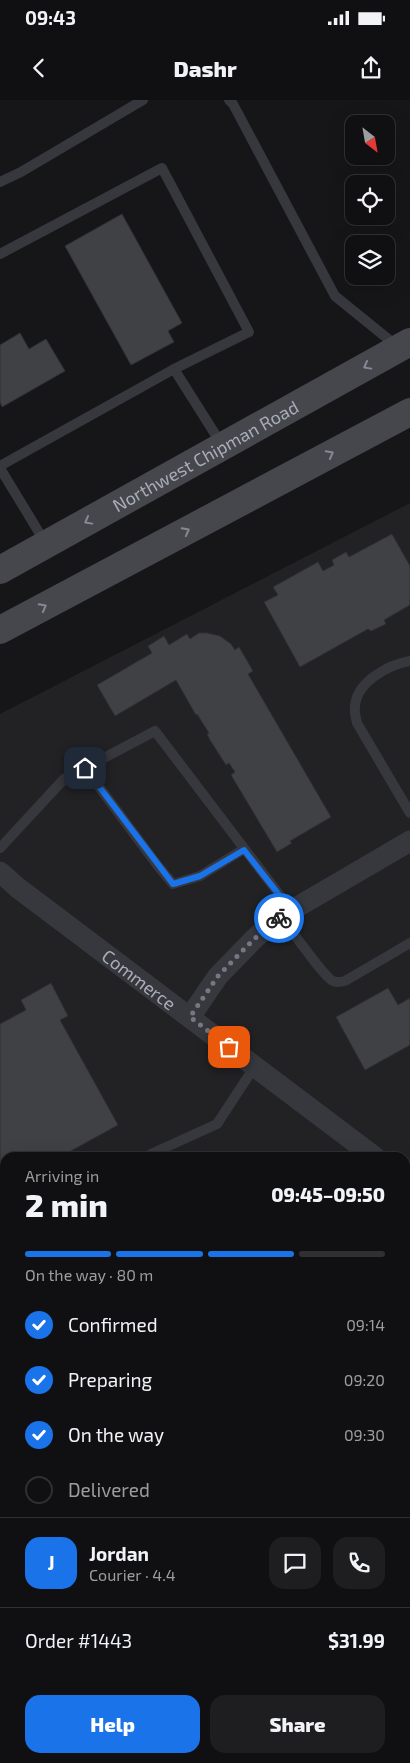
<!DOCTYPE html>
<html lang="en">
<head>
<meta charset="utf-8">
<style>
  :root { --surface:#101012; --page:#1e1e20; --text:#f1f3f6; --muted:#9c9d9f; --line:#303032; --accent:#1a73e8 }
  body { margin:0; font-family:"Exo 2",sans-serif; background:var(--page); color:var(--text); height:100vh; display:flex; flex-direction:column; font-size:19px; white-space:nowrap }
  * { box-sizing:border-box; margin:0 }
  p { font-size:16px; color:var(--muted) }
  .icon { flex:none; width:28px; height:28px; fill:none; stroke:currentColor; stroke-width:2; stroke-linecap:round; stroke-linejoin:round }
  .map { position:relative; flex:1; overflow:hidden }
  .panel { position:absolute; left:0px; top:1052px; width:410px; height:611px; display:flex; flex-direction:column; background:var(--surface); border-radius:15px 15px 0 0; box-shadow:0 5px 20px #0002,0 0 0 1px var(--line) }
  .panel>* { flex:none }
  .needle { width:32px; rotate:149deg }
  .buttons { position:absolute; left:345px; top:15px; display:grid; gap:10px }
  .buttons a { display:grid; place-items:center; width:50px; height:50px; border-radius:10px; background:var(--surface); box-shadow:0 5px 20px #0002,0 0 0 1px var(--line); font-size:25px }
  .pin { position:absolute; display:grid; place-items:center; width:42px; height:42px; color:#fff; margin:-21px; border-radius:10px; box-shadow:0 2px 8px #0006 }
  .courier { position:absolute; display:grid; place-items:center; width:50px; height:50px; margin:-25px; border:4px solid #1a73e8; border-radius:50%; background:#fff; color:#222; box-shadow:0 1px 6px #0007 }
  .head em { font-style:normal; font-weight:800 }
  .head div { display:flex; flex-direction:column-reverse }
  .head { display:flex; align-items:center; justify-content:space-between; height:85px; padding:0 25px }
  h1 { font-size:32px; font-weight:800; line-height:38px }
  .bar { display:grid; grid-template-columns:repeat(4,1fr); gap:8px 5px; align-content:center; height:60px; padding:0 25px }
  .bar i { height:6px; border-radius:4px; background:var(--line) }
  .bar .selected { background:var(--accent) }
  .bar p { grid-column:span 4 }
  .line { display:flex; align-items:center; gap:12px; padding:0 25px; border-top:1px solid var(--line) }
  .line div { flex:1 }
  .round { display:grid; place-items:center; flex:none; width:52px; height:52px; border-radius:15px; background:var(--page) }
  ol { padding:0 25px; list-style:none }
  li { display:flex; align-items:center; gap:15px; height:55px }
  li p { margin-inline-start:auto }
  li .icon { padding:5px; border-radius:50%; background:var(--accent); color:#fff; stroke-width:4 }
  li:last-child { color:var(--muted) }
  li i { width:28px; height:28px; border:2px solid var(--line); border-radius:50% }
  .button { display:flex; gap:10px; margin-top:auto; padding:10px 25px }
  .button a { flex:1; height:58px; border-radius:15px; background:var(--accent); color:#fff; font-size:20px; font-weight:800; line-height:58px; text-align:center }
  .button a+a { background:var(--page); color:var(--text) }
  .status { display:flex; justify-content:space-between; align-items:center; height:35px; padding:0 25px; background:var(--surface); direction:ltr }
  .status svg { height:14px; fill:currentColor }
  header { display:flex; justify-content:space-between; align-items:center; height:65px; padding:0 25px; background:var(--surface); font-size:22px; font-weight:800 }
  .map>svg:first-child { display:block }
  .built { fill:#222225; fill-rule:evenodd }
  .building { fill:#404145; stroke:#303034 }
  .lines { fill:none; stroke-linecap:round; stroke-linejoin:round }
  .lane { stroke:#37383d; stroke-width:10 }
  .street { stroke:#37383d; stroke-width:21 }
  .secondary { stroke:#45474d; stroke-width:28 }
  .oneway { stroke:#858993 }
  .done { stroke:#757880; stroke-width:5; stroke-dasharray:0 9 }
  .route { stroke:#1a73e8; stroke-width:6 }
  .labels { text-anchor:middle; dominant-baseline:central; stroke-width:4.5; stroke-linejoin:round; paint-order:stroke }
  .street-label { font-size:18px; fill:#a8adb8; stroke:#111113 }
</style>
</head>
<body>
<div class="status"><b>09:43</b><svg viewBox="0 0 49 12"><path d="M0 12V9h3v3zM5 12V6h3v6zM10 12V3h3v9zM15 12V0h3v12zM26 1h20v11H26zM47 4h2v5h-2z"/></svg></div>
<header><svg class="icon" aria-label="back" viewBox="0 0 24 24"><path d="M15 5l-7 7 7 7"/></svg>Dashr<svg class="icon" aria-label="share" viewBox="0 0 24 24"><path d="M12 15V3M7 8l5-5 5 5M5 13v7h14v-7"/></svg></header>
<div class="map">
<svg width="410" height="1663" viewBox="0 0 410 1663">
  <rect width="100%" height="100%" fill="#161618"/>
  <path class="built" d="M410,403V1663H0V614ZM5,1058H405V1659H5Z"/>
  <g class="building">
    <path d="M122,114L182,223L168,231L174,242L131,265L65,146Z"/>
    <path d="M20,233L29,249L46,239L65,271L2,307L0,302V245Z"/>
    <path d="M392,434L410,466V505L384,520L386,524L371,531L368,529L300,567L264,502L278,495L273,487L318,462L323,471L334,465L332,460L346,452L349,457Z"/>
    <path d="M199,533H207L220,536L231,544L235,550L239,547L253,571L248,574L331,717L290,741L292,743L277,752L231,675L235,672L229,663L226,665L210,640L207,634L209,633L197,614L196,615L176,580L115,616L97,585L152,553L148,546L164,536L169,545L187,534L190,539Z"/>
    <path d="M51,883L68,916L60,920L118,1025L58,1058H5V1086L0,1089V924L26,910L21,900Z"/>
    <path d="M388,888L398,905L410,898V945L365,970L336,917Z"/>
    <path d="M405,1219L410,1223V1375L405,1371Z"/>
    <path d="M299,1659H319L316,1663H307Z"/>
  </g>
  <g class="lines">
    <g class="lane">
      <path d="M229,0L233,4L335,196L398,247"/>
      <path d="M0,82L21,72L143,0"/>
      <path d="M0,154L162,68L249,232L174,269L222,345"/>
      <path d="M0,366L174,269"/>
      <path d="M0,368L46,444"/>
      <path d="M410,561C388,565 356,582 355,607C354,612 356,618 357,623L410,713"/>
      <path d="M85,668L158,766L173,784L200,776L244,749"/>
      <path d="M0,748L64,679L155,631L291,810"/>
      <path d="M281,817C290,828 324,877 333,881C337,883 341,882 345,881L410,843"/>
      <path d="M154,1058L151,1054L217,1024L255,966"/>
      <path d="M405,1127L410,1122"/>
      <path d="M0,1138L5,1135"/>
      <path d="M405,1196L410,1199"/>
      <path d="M0,1378L5,1370"/>
      <path d="M405,1425L410,1429"/>
      <path d="M0,1575L5,1578"/>
      <path d="M200,1659L207,1663"/>
      <path d="M116,1663L118,1659"/>
      <path d="M177,1663L184,1659"/>
    </g>
    <g class="street">
      <path id="s1" d="M0,772L18,788L376,1058"/>
      <path d="M190,917L218,876L254,839L275,820L410,741"/>
      <path d="M405,1079L410,1083"/>
    </g>
    <g class="secondary">
      <path id="s2" d="M0,470L410,242"/>
      <path d="M0,530L410,312"/>
    </g>
  </g>
  <defs><path id="oneway-chevron" d="M-2-3.5L2.5 0L-2 3.5" fill="none" stroke-width="1.6" stroke-linecap="round" stroke-linejoin="round" transform="scale(1.25)"/></defs>
  <g class="oneway">
    <use href="#oneway-chevron" transform="translate(367 266) rotate(151)"/>
    <use href="#oneway-chevron" transform="translate(330 354) rotate(-28)"/>
    <use href="#oneway-chevron" transform="translate(88 421) rotate(151)"/>
    <use href="#oneway-chevron" transform="translate(186 431) rotate(-28)"/>
    <use href="#oneway-chevron" transform="translate(43 507) rotate(-28)"/>
  </g>
  <g class="lines">
    <path class="done" d="M229,947L190,917L218,876L254,839L279,818"/>
    <path class="route" d="M85,668L173,784L200,776L244,750L291,810L279,818"/>
  </g>
  <g class="labels">
    <g class="street-label">
      <text stroke="none"><textPath href="#s2" startOffset="235">Northwest Chipman Road</textPath></text>
      <text stroke="none"><textPath href="#s1" startOffset="176">Commerce</textPath></text>
    </g>
  </g>
</svg>
<div class="buttons">
<a><svg class="needle" viewBox="-14 -14 28 28"><path d="M0-13l5 13h-10z" fill="#e53935"/><path d="M0 13l5-13h-10z" fill="#9c9d9f"/></svg></a>
<a><svg class="icon" aria-label="locate" viewBox="0 0 24 24"><circle cx="12" cy="12" r="6"/><path d="M12 2v4M12 18v4M2 12h4M18 12h4"/></svg></a>
<a><svg class="icon" aria-label="layers" viewBox="0 0 24 24"><path d="M12 4l9 5-9 5-9-5zM3 14l9 5 9-5"/></svg></a>
</div>
<div class="pin" style="left:229px;top:947px;background:#ea580c"><svg class="icon" aria-label="bag" viewBox="0 0 24 24"><path d="M5 8h14l-1 12H6zM9 8a3 3 0 0 1 6 0"/></svg></div>
<div class="pin" style="left:85px;top:668px;background:#1f2937"><svg class="icon" aria-label="home" viewBox="0 0 24 24"><path d="M3 11l9-7 9 7M6 9v11h12V9"/></svg></div>
<div class="courier" style="left:279px;top:818px"><svg class="icon" aria-label="bike" viewBox="0 0 24 24"><circle cx="6" cy="16" r="4"/><circle cx="18" cy="16" r="4"/><path d="M6 16l4-8h5l3 8M10 8l3 8H6M13 5h3"/></svg></div>
<section class="panel">
<div class="head"><div><h1>2 min</h1><p>Arriving in</p></div><em>09:45–09:50</em></div>
<div class="bar"><i class="selected"></i><i class="selected"></i><i class="selected"></i><i></i><p>On the way · 80 m</p></div>
<ol>
<li><svg class="icon" aria-label="check" viewBox="0 0 24 24"><path d="M5 12l5 5 9-10"/></svg>Confirmed<p>09:14</p></li>
<li><svg class="icon" aria-label="check" viewBox="0 0 24 24"><path d="M5 12l5 5 9-10"/></svg>Preparing<p>09:20</p></li>
<li><svg class="icon" aria-label="check" viewBox="0 0 24 24"><path d="M5 12l5 5 9-10"/></svg>On the way<p>09:30</p></li>
<li><i></i>Delivered</li>
</ol>
<div class="line" style="height:90px"><b class="round" style="background:var(--accent);color:#fff">J</b><div><b>Jordan</b><p>Courier · 4.4</p></div><a class="round"><svg class="icon" aria-label="chat" viewBox="0 0 24 24"><path d="M4 5h16v11H9l-5 4z"/></svg></a><a class="round"><svg class="icon" aria-label="phone" viewBox="0 0 24 24"><path d="M5 4h4l2 5-3 2q2 4 5 5l2-3 5 2v4C11 20 4 13 5 4z"/></svg></a></div>
<div class="line" style="height:65px"><div>Order #1443</div><b>$31.99</b></div>
<div class="button"><a>Help</a><a>Share</a></div>
</section>
</div>
</body>
</html>
